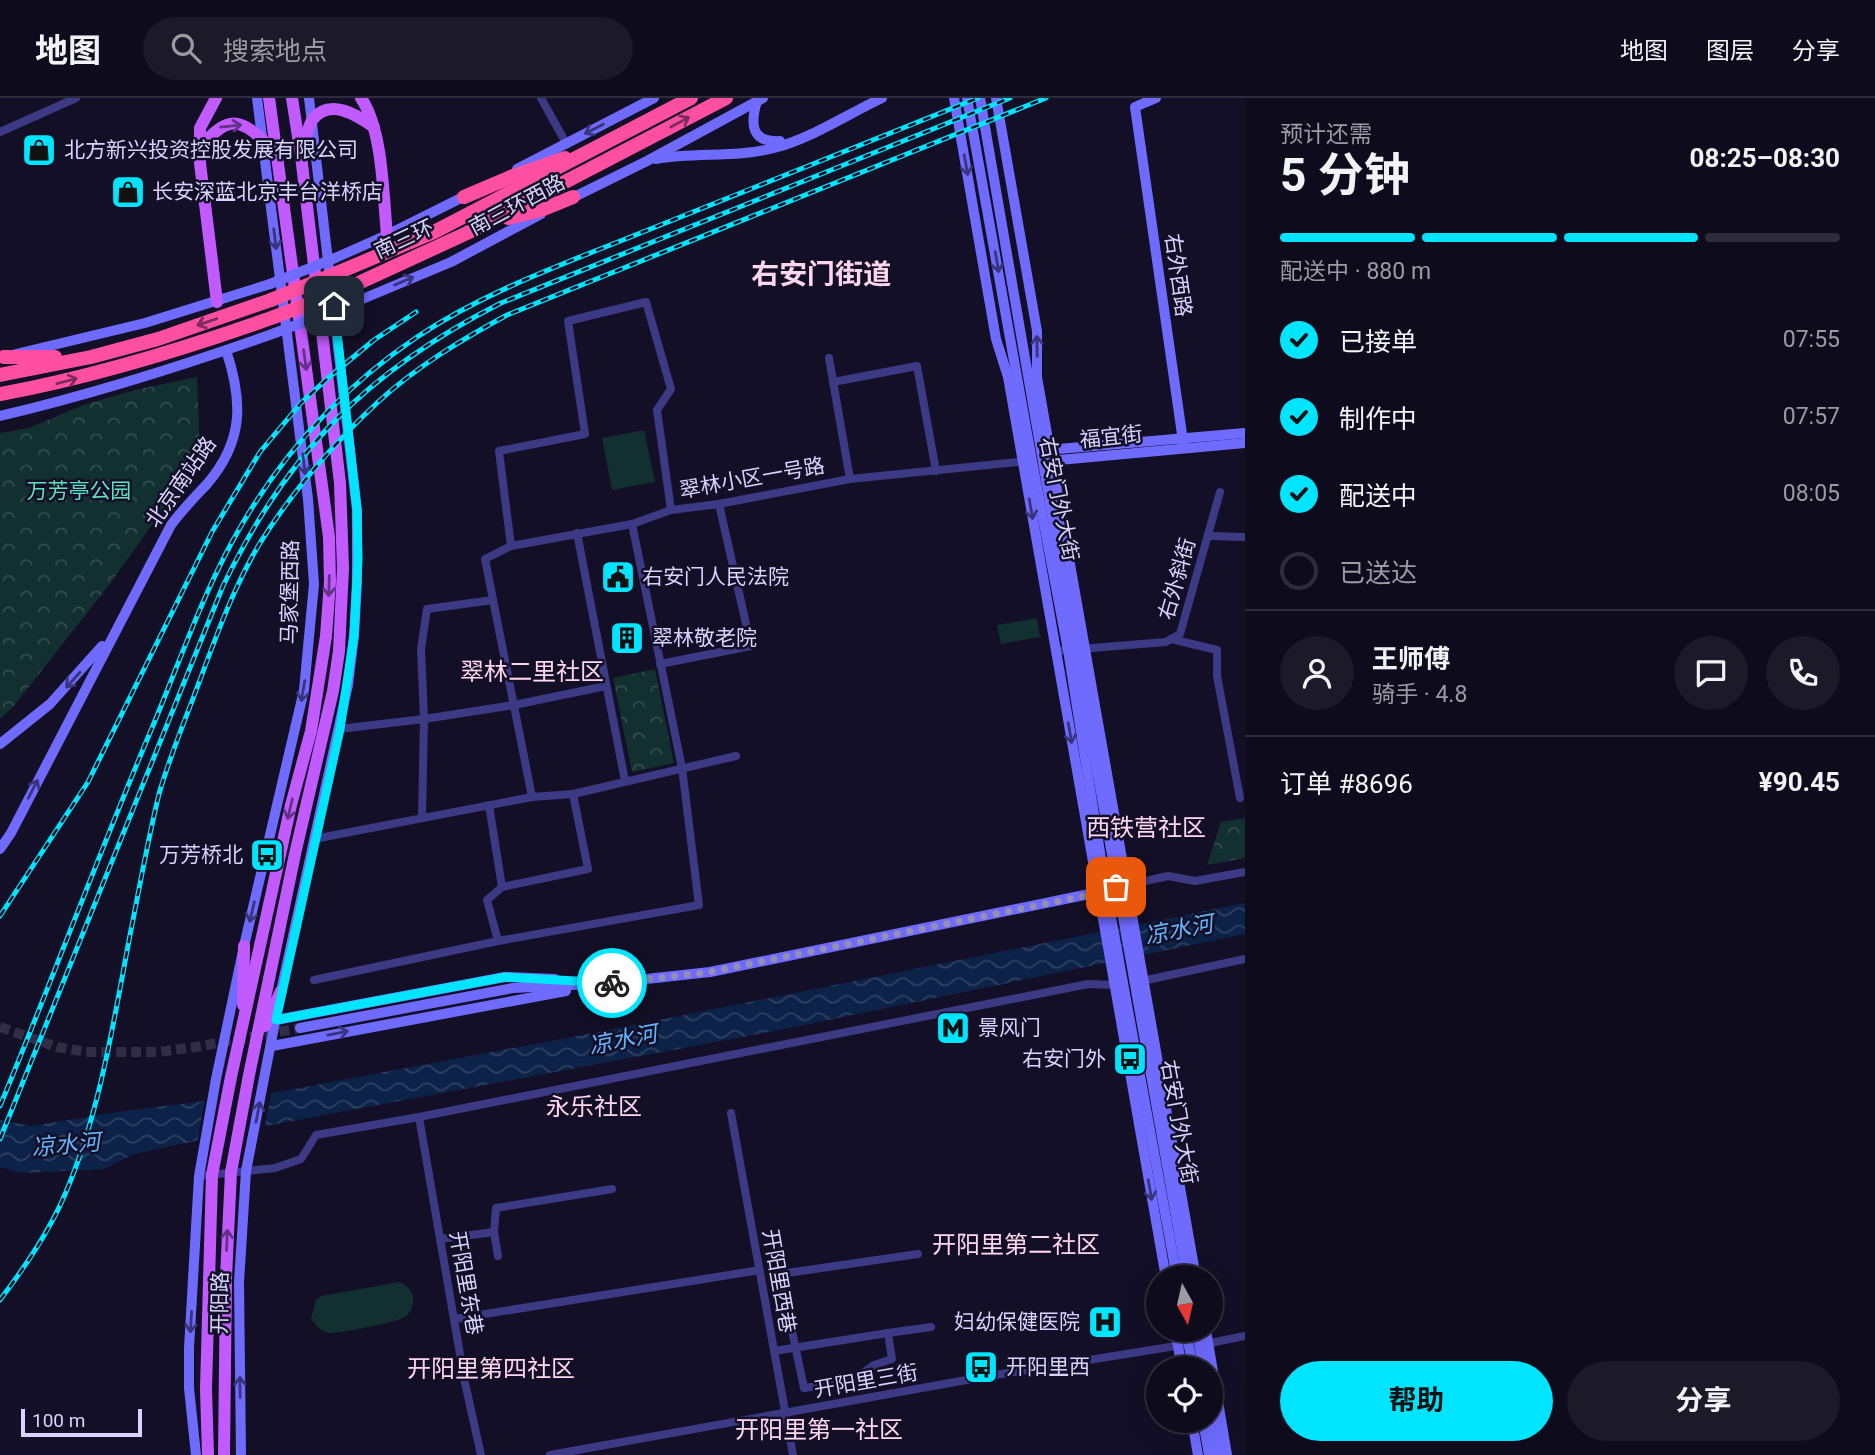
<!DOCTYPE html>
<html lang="zh">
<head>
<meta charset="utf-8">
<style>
  :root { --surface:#0e0b1c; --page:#1c1929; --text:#f1f3f6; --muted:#9b9ba3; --line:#2e2b3b; --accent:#00e5ff }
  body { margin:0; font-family:Roboto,"Noto Sans SC",sans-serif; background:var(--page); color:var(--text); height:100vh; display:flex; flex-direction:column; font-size:26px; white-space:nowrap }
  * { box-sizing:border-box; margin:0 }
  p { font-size:23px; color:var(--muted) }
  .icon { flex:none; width:38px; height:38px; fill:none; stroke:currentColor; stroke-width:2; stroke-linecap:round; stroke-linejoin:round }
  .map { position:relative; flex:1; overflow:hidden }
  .panel { display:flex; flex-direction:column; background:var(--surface); width:630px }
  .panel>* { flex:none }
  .needle { width:46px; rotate:172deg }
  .tools { position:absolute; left:1146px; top:1167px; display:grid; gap:14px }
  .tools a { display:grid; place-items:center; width:77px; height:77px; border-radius:50%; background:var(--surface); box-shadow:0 7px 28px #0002,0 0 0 2px var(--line); font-size:35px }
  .scale { position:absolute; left:21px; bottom:18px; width:121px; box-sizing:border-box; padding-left:7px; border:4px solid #d9d4ff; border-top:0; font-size:19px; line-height:24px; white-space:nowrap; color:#d9d4ff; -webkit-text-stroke:5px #130f26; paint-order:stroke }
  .pin { position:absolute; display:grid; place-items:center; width:60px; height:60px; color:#fff; margin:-30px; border-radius:14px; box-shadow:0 4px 10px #0006 }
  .courier { position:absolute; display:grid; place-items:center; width:70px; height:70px; margin:-35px; border:5px solid #00e5ff; border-radius:50%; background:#fff; color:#222; box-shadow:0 2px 9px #0007 }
  .headline em { font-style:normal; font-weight:700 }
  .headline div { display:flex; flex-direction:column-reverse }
  .headline { display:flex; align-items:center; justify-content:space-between; height:119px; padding:0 35px }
  h1 { font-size:46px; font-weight:700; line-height:52px }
  .bar { display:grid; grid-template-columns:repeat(4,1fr); gap:10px 7px; align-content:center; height:84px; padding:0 35px }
  .bar i { height:9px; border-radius:5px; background:var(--line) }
  .bar .current { background:var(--accent) }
  .bar p { grid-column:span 4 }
  .line { display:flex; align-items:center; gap:18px; padding:0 35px; border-top:2px solid var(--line) }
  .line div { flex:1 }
  .round { display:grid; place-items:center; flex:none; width:74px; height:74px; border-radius:37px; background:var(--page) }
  ol { padding:0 35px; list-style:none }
  li { display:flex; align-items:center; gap:21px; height:77px }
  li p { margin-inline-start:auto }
  li .icon { padding:7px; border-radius:50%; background:var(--accent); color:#111; stroke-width:4 }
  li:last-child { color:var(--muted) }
  li i { width:38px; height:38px; border:4px solid var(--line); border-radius:50% }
  .cta { display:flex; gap:14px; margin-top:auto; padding:14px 35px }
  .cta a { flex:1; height:80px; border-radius:42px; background:var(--accent); color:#111; font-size:28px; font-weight:700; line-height:80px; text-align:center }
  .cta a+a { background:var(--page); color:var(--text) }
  header { display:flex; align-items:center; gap:42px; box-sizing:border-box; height:98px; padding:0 35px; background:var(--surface); border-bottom:2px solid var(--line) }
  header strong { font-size:33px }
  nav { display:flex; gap:38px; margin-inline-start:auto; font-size:24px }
  .search { width:490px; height:63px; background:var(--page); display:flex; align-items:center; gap:18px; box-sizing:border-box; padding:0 24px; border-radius:38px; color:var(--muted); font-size:26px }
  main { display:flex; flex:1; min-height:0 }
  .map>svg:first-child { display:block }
  .park { fill:url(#park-crowns) }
  .garden { fill:#12302f }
  .water { fill:url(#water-waves) }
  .pier { fill:#130f26 }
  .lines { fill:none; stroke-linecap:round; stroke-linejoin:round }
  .secondary-tunnel { stroke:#312d47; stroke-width:10; stroke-dasharray:10 5; stroke-linecap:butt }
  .street { stroke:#3d3a85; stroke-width:8 }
  .secondary { stroke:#6f6bff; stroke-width:10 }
  .primary { stroke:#c25bff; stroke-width:12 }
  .highway { stroke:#ff4fa3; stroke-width:14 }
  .rail-casing { stroke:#00e5ff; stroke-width:5 }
  .rail { stroke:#130f26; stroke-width:2.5; stroke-dasharray:8; stroke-linecap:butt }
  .secondary-bridge { stroke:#6f6bff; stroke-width:10 }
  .highway-bridge { stroke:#ff4fa3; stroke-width:14 }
  .oneway { stroke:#7d2c5e }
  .oneway2 { stroke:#623188 }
  .oneway3 { stroke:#38347d }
  .done { stroke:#948fb3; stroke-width:7; stroke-dasharray:0 12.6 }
  .route { stroke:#00e5ff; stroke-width:9 }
  .labels { text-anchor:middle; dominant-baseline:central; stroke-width:5; stroke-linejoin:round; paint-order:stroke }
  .poi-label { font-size:21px; fill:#d9d4ff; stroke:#130f26; text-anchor:start }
  .street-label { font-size:21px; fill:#d9d4ff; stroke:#130f26 }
  .park-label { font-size:21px; fill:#5fe0c0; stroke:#130f26 }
  .water-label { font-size:23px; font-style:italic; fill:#62b6ff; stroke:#130f26 }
  .quarter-label { font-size:24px; fill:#ffd6f0; stroke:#130f26 }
  .district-label { font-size:28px; font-weight:bold; fill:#ffd6f0; stroke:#130f26 }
</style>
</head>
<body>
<header>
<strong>地图</strong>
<div class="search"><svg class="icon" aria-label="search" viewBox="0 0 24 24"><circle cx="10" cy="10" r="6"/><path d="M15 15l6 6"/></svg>搜索地点</div>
<nav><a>地图</a><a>图层</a><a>分享</a></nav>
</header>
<main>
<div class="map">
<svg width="1245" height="1357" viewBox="0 0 1245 1357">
  <defs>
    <pattern id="park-crowns" width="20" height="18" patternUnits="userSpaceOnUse" patternTransform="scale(1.75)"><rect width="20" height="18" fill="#12302f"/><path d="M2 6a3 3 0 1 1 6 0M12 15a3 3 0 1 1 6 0" fill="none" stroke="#344d4e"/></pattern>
    <pattern id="water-waves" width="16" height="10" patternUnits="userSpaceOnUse" patternTransform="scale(1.75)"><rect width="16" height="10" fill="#0c2248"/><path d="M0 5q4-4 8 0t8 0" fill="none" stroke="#2f4163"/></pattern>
  </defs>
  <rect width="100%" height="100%" fill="#130f26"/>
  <g class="park">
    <path d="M197,279L200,359L112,483L13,609L0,621V335L29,330L83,307L135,292Z"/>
    <path d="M655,571L674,665L632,674L613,580Z"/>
    <path d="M1245,720V760L1207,767L1221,724Z"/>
  </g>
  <g class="garden">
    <path d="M644,332L655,384L612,392L602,340Z"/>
    <path d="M1037,520L1040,539L1001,546L997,527Z"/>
    <path d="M399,1184C408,1188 415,1194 413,1205C412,1211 410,1215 405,1219C398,1224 337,1236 328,1235C320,1233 316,1227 311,1221L316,1202L321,1198Z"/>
  </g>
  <path class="water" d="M1245,805V836L785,931L271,1027L134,1056L104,1071L22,1075L0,1069V1022L31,1028L124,1013L278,994L604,933Z"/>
  <path class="pier" d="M272,992L264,1032L197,1046L205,1000Z"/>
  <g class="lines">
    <path class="secondary-tunnel" d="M0,929L57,949L86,954H158L196,949L300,930"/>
    <g class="street">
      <path d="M541,0L566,45"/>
      <path d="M0,34L76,0"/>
      <path d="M829,260L850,381"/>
      <path d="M833,284L917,268L936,373"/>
      <path d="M577,435L625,683"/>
      <path d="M1208,438L1245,439"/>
      <path d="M511,448L499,353L585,336L568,223L646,204L671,291L657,312L671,412"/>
      <path d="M493,502L427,511L421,551L424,621L514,607L606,588"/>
      <path d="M1171,541L1217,552V578L1240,700"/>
      <path d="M1055,553L1166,544L1180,536L1220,394"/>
      <path d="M660,566L751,548L719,406"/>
      <path d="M339,631L424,621L422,719"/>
      <path d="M532,699L485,461L511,448L632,426L671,412L719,406L850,381L1027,363"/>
      <path d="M489,707L502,789"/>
      <path d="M314,741L532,699L573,696L736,658"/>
      <path d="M1123,788L1168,778L1195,783L1245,774"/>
      <path d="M498,843L487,802L502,789L588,771L573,696"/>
      <path d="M314,882L498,843L699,807L682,670L632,426"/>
      <path d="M1142,883L1245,861"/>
      <path d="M731,1015L793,1357"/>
      <path d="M419,1019L465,1285L481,1357"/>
      <path d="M199,1078L275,1070L301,1061L316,1037L419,1019L1088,886L1114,887"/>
      <path d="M440,1141L494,1134"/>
      <path d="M918,1156L780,1176L804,1290L852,1283L874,1267L892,1261L888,1235L931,1229"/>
      <path d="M498,1158L494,1134L496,1110L612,1091"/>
      <path d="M454,1221L760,1172"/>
      <path d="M1205,1246L1245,1238"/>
      <path d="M774,1253L888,1235"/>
      <path d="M550,1357L983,1279L1182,1247"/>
    </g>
    <g class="secondary">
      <path d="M954,0L996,241L1008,279L1166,1180"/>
      <path d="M967,0L1032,363L1068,552L1106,792L1177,1180"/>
      <path d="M980,0C1047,394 1117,786 1187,1180"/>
      <path d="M996,0L1037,233V279L1196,1180"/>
      <path d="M1156,0L1135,9L1184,350"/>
      <path d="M757,3C750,26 751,45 780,43"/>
      <path d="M656,61C695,54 736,60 774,50C810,41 848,16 882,0"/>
      <path d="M517,71L654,0"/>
      <path d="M568,102L647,63L763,0"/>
      <path d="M335,160L387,137L469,96"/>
      <path d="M341,210L451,164L541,116"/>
      <path d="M16,256L145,225L270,186"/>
      <path d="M0,318C93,296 185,267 275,235"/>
      <path d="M1047,352L1245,335"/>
      <path d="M1048,363L1245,345"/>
      <path d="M0,646L50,606L102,548"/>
      <path d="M0,751L11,735L171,427C182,412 194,400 207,386C244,343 243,303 226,252"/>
      <path d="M276,922L505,879L555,881"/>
      <path d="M300,930L513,890L610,885L710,874L1104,793"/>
      <path d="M272,948L566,893"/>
      <path d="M1175,1232L1182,1270"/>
      <path d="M1186,1232L1193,1270"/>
      <path d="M1197,1232L1203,1270"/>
      <path d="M1206,1232L1227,1357"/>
      <path d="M1211,1316L1218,1357"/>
      <path d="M1192,1323L1198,1357"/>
      <path d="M1203,1323L1209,1357"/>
      <path d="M196,1357L189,1290V1250L199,1078L216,981L244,848L304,592L314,486L308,401L257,0"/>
      <path d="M241,1357L239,1184L246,1073L281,893L348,587L354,538L357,485V412L309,0"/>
    </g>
    <g class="primary">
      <path d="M216,0L200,30V65L217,204"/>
      <path d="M361,0C383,32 383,97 387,137"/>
      <path d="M201,48C224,23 236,16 263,42"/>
      <path d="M302,54C305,44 307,29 313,21C330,0 357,17 374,29"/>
      <path d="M243,907L244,848"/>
      <path d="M265,928L281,893"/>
      <path d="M208,1357L206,1291L212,1077L231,979L291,707L311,633L326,538L330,484L329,439L269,0"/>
      <path d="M224,1357L226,1179L231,1074L249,977L295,756L333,593L339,553L343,470L340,385L301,58L292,0"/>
    </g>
    <g class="highway">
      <path d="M464,99L513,78L565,60"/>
      <path d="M508,120L541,112L573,99"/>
      <path d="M337,175L434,134L691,0"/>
      <path d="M339,194L467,135L726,0"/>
      <path d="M4,259H55"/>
      <path d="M0,277L91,259L158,241L271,202"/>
      <path d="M0,296C94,279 184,251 274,219"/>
    </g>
    <g class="rail-casing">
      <g id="rail">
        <path d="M0,818L88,684L212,434L260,354L301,305L328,280L374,242L416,214"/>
        <path d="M0,1008C52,883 99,755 152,630C178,568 200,503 232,444C277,361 340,291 417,239C486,193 566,165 643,134C754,89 867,45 978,0"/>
        <path d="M0,1041L223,488C288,353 367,273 501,205L1010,0"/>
        <path d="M0,1202C25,1169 50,1133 66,1094C101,1011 114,920 131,832C140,787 148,741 159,696C171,654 189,613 204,571C220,528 236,485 260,445C292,394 334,345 378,304C416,269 461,242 507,217L1046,0"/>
      </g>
    </g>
    <use href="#rail" class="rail"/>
    <g class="secondary-bridge">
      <path d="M270,186L335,160"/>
      <path d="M275,235L341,210"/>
    </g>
    <g class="highway-bridge">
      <path d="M271,202L337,175"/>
      <path d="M274,219L339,194"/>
    </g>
  </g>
  <defs><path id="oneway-shaft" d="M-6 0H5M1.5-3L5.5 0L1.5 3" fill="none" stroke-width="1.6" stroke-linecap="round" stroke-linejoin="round" transform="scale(1.75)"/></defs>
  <g class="oneway">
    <use href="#oneway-shaft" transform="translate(680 24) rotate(-28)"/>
    <use href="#oneway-shaft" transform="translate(207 224) rotate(161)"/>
    <use href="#oneway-shaft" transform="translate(67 283) rotate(-15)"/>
  </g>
  <g class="oneway2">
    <use href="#oneway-shaft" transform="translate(231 28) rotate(-6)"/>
    <use href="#oneway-shaft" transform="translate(305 262) rotate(82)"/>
    <use href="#oneway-shaft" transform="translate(329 488) rotate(92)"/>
    <use href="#oneway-shaft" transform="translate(290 711) rotate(103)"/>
    <use href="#oneway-shaft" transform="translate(227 1142) rotate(-88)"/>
  </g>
  <g class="oneway3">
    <use href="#oneway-shaft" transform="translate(594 31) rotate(153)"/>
    <use href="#oneway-shaft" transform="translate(966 67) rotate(80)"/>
    <use href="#oneway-shaft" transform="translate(275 141) rotate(83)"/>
    <use href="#oneway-shaft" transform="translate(997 164) rotate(80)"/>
    <use href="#oneway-shaft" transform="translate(404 183) rotate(-23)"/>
    <use href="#oneway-shaft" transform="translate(1037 248) rotate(-91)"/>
    <use href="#oneway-shaft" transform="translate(304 366) rotate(83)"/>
    <use href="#oneway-shaft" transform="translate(1031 411) rotate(80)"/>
    <use href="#oneway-shaft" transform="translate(73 582) rotate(132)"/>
    <use href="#oneway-shaft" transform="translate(303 593) rotate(100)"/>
    <use href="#oneway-shaft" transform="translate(1070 635) rotate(80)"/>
    <use href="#oneway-shaft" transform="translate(33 691) rotate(-63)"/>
    <use href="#oneway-shaft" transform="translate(252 814) rotate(103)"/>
    <use href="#oneway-shaft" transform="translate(338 935) rotate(-11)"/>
    <use href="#oneway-shaft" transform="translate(258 1014) rotate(-79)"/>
    <use href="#oneway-shaft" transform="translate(1150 1092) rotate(80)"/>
    <use href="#oneway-shaft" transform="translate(191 1224) rotate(93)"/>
    <use href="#oneway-shaft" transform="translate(240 1289) rotate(-91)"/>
  </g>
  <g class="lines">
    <path class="done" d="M612,885L710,874L1098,795L1116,789"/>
    <path class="route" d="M334,208L357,412L358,461L354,538L340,631L276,922L505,879L612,885"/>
  </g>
  <defs>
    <g id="shop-square" transform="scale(1.75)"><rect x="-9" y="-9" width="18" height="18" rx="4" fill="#00e5ff" stroke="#130f26"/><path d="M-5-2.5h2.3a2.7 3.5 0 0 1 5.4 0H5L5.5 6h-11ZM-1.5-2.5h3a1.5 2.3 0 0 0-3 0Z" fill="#111"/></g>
    <g id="civic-square" transform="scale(1.75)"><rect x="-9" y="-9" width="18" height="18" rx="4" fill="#00e5ff" stroke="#130f26"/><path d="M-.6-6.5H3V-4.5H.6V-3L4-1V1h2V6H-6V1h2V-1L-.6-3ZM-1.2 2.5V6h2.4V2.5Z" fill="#111"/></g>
    <g id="building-square" transform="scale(1.75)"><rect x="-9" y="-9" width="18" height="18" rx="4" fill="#00e5ff" stroke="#130f26"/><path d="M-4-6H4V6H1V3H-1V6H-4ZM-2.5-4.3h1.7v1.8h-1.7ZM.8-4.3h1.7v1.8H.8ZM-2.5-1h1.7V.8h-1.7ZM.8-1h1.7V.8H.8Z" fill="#111"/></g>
    <g id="bus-square" transform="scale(1.75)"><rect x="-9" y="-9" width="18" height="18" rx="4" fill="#00e5ff" stroke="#130f26"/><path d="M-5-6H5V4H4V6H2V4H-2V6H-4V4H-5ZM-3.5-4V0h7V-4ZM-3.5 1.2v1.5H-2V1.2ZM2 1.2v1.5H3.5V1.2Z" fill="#111"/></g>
    <g id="metro-square" transform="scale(1.75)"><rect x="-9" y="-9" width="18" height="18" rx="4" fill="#00e5ff" stroke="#130f26"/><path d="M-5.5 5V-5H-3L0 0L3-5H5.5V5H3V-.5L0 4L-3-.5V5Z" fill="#111"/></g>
    <g id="hospital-square" transform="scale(1.75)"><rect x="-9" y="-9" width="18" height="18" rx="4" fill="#00e5ff" stroke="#130f26"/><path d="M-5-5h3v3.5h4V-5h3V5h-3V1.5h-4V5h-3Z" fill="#111"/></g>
  </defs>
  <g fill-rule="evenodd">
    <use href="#shop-square" x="39" y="52"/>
    <use href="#shop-square" x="128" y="94"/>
    <use href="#civic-square" x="618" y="479"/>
    <use href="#building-square" x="627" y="540"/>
    <use href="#bus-square" x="267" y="757"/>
    <use href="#metro-square" x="953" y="930"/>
    <use href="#bus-square" x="1130" y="961"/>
    <use href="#hospital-square" x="1105" y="1224"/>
    <use href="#bus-square" x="981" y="1269"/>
  </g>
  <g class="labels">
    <g class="poi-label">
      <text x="64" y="52">北方新兴投资控股发展有限公司</text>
      <text x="152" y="94">长安深蓝北京丰台洋桥店</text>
      <text x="642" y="479">右安门人民法院</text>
      <text x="652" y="540">翠林敬老院</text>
      <text x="243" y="757" text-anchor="end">万芳桥北</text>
      <text x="978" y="930">景风门</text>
      <text x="1106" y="961" text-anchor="end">右安门外</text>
      <text x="1080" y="1224" text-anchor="end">妇幼保健医院</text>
      <text x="1006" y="1269">开阳里西</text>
    </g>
    <g class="street-label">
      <text transform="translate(517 107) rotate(-28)">南三环西路</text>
      <text transform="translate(404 141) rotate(-25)">南三环</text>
      <text transform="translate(1178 177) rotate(82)">右外西路</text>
      <text transform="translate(1111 339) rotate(-6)">福宜街</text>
      <text transform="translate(752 380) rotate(-10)">翠林小区一号路</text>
      <text transform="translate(181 384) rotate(-55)">北京南站路</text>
      <text transform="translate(1059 401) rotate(79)">右安门外大街</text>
      <text transform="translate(1177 481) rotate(-74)">右外斜街</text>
      <text transform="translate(290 494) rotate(-89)">马家堡西路</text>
      <text transform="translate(1179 1024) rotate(80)">右安门外大街</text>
      <text transform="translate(779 1183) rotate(80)">开阳里西巷</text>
      <text transform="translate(466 1185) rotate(80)">开阳里东巷</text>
      <text transform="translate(220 1205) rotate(-89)">开阳路</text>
      <text transform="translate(866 1283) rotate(-10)">开阳里三街</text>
    </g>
    <g class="park-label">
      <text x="79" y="393">万芳亭公园</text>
    </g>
    <g class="water-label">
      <text transform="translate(1179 832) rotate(-11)">凉水河</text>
      <text transform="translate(623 942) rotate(-11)">凉水河</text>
      <text transform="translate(66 1047) rotate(-5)">凉水河</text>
    </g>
    <g class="quarter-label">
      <text x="532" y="574">翠林二里社区</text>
      <text x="1146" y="730">西铁营社区</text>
      <text x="594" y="1009">永乐社区</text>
      <text x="1016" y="1147">开阳里第二社区</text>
      <text x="491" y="1271">开阳里第四社区</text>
      <text x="819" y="1332">开阳里第一社区</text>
    </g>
    <g class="district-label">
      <text x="821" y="176">右安门街道</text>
    </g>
  </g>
</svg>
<div class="tools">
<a><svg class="needle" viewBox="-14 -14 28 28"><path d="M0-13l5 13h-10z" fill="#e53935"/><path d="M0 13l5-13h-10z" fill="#9b9ba3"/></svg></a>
<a><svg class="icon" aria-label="locate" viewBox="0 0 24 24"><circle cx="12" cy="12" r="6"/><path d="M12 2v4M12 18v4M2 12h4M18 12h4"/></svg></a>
</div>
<div class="scale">100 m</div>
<div class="pin" style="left:1116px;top:789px;background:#ea580c"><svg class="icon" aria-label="bag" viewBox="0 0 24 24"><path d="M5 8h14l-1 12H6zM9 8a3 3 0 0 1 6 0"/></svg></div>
<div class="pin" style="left:334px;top:208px;background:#1f2937"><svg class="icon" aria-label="home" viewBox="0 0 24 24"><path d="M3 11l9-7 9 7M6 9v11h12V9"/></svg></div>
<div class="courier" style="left:612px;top:885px"><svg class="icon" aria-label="bike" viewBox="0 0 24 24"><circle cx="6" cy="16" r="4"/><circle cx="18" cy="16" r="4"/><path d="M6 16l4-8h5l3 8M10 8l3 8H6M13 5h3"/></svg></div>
</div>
<section class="panel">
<div class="headline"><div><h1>5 分钟</h1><p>预计还需</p></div><em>08:25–08:30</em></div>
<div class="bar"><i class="current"></i><i class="current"></i><i class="current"></i><i></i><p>配送中 · 880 m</p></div>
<ol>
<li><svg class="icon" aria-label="check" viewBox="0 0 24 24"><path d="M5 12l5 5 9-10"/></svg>已接单<p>07:55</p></li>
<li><svg class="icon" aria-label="check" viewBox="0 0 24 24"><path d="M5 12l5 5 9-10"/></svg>制作中<p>07:57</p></li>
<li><svg class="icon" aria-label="check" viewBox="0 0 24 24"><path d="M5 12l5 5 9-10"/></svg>配送中<p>08:05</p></li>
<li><i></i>已送达</li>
</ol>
<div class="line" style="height:126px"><a class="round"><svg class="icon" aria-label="person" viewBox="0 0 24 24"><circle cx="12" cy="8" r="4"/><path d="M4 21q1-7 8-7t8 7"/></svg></a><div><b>王师傅</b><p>骑手 · 4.8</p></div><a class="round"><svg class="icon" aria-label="chat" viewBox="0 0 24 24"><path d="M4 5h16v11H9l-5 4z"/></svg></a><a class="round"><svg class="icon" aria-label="phone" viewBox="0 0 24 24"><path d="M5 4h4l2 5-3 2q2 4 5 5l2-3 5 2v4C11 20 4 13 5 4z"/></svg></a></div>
<div class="line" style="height:91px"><div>订单 #8696</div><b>¥90.45</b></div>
<div class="cta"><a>帮助</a><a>分享</a></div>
</section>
</main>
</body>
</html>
